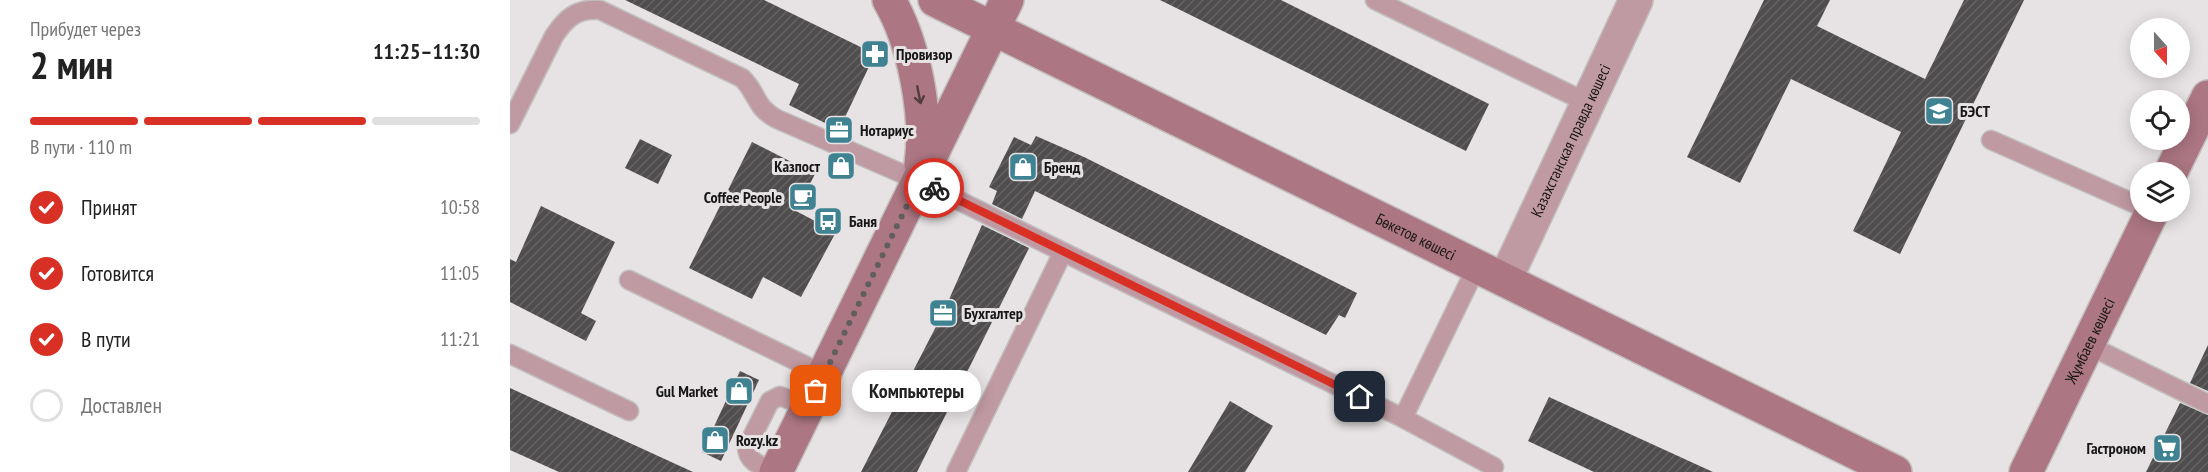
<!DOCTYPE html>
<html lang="ru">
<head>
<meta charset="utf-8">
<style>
  :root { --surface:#fff; --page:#f2f2f2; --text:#222; --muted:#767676; --line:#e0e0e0; --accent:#d93025 }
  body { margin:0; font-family:"PT Sans Narrow",sans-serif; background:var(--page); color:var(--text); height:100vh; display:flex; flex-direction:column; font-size:22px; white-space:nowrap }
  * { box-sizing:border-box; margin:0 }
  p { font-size:20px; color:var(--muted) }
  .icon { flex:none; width:33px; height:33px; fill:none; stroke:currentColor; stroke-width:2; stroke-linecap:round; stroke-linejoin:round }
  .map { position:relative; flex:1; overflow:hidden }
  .panel { display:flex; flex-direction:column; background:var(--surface); width:510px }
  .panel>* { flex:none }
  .needle { width:39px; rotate:159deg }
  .tools { position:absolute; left:1620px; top:18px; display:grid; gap:12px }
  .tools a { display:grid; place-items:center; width:60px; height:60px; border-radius:50%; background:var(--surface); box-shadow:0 3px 15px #0003; font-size:30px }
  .pin { position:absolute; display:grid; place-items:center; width:51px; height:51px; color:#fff; margin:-26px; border-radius:12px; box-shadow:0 3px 9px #0006 }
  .courier { position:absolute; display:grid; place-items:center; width:60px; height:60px; margin:-30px; border:4px solid #d93025; border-radius:50%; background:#fff; color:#222; box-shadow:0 2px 8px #0007 }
  .bubble { position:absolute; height:42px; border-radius:21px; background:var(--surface); box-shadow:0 3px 15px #0003; font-size:20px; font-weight:800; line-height:42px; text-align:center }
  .headline em { font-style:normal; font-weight:800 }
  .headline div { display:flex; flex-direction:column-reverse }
  .headline { display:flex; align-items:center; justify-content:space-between; height:102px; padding:0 30px }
  h1 { font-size:39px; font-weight:800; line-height:45px }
  .bar { display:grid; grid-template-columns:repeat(4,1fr); gap:9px 6px; align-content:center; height:72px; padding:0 30px }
  .bar i { height:8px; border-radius:4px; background:var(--line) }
  .bar .active { background:var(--accent) }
  .bar p { grid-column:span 4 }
  ol { padding:0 30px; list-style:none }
  li { display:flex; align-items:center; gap:18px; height:66px }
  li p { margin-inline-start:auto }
  li .icon { padding:6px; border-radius:50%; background:var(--accent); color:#fff; stroke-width:4 }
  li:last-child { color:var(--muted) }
  li i { width:33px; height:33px; border:3px solid var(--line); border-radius:50% }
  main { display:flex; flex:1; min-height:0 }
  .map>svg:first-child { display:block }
  .building { fill:url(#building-hatch) }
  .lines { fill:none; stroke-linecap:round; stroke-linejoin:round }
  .lane-casing { stroke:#c2bebf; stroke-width:21 }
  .street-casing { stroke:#c2bebf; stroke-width:36 }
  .secondary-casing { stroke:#c2bebf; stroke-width:36 }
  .lane { stroke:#c09aa2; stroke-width:18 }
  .street { stroke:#c09aa2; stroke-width:33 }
  .secondary { stroke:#ac7682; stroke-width:33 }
  .oneway { stroke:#533c41 }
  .done { stroke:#605e5e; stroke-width:6; stroke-dasharray:0 10.8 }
  .route { stroke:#d93025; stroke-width:8 }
  .labels { text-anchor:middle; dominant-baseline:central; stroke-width:6; stroke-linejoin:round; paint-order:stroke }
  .poi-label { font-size:16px; font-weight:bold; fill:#171616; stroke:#e7e3e4; text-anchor:start }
  .street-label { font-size:16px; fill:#171616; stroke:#e7e3e4 }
</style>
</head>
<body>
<main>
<section class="panel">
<div class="headline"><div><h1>2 мин</h1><p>Прибудет через</p></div><em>11:25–11:30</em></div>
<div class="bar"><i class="active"></i><i class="active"></i><i class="active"></i><i></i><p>В пути · 110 m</p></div>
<ol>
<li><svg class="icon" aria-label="check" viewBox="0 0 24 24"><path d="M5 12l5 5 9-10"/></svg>Принят<p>10:58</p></li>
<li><svg class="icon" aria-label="check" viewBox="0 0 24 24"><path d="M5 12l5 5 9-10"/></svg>Готовится<p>11:05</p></li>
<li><svg class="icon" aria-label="check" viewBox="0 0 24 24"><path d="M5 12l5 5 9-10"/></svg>В пути<p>11:21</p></li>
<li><i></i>Доставлен</li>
</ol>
</section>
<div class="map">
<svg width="1698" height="472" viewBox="0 0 1698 472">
  <defs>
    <pattern id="building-hatch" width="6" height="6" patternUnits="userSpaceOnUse" patternTransform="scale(1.5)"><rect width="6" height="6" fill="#504d4e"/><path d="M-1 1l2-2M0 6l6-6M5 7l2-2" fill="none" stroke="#656363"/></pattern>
  </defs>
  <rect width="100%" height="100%" fill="#e7e3e4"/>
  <g class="building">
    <path d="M115,0H254L365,54L329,130L279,105L289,84Z"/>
    <path d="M650,0H771L979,104L956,151Z"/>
    <path d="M1254,0H1320L1307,26L1415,79L1454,0H1514L1390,254L1343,231L1391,132L1281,79L1230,183L1177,157Z"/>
    <path d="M526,136L574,157L847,293L835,318L829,315L816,335L525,191L512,219L482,204L487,191L479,187L504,137L521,145Z"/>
    <path d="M130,139L162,155L148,184L115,168Z"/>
    <path d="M242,142L305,174L286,211L326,232L291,297L253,277L242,299L179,268Z"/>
    <path d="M31,206L105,242L71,313L86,321L76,341L0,302V259L6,262Z"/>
    <path d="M472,225L519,248L407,472H351L433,313Z"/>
    <path d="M1698,345V391L1680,383Z"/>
    <path d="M230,371L249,380L211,461L192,452Z"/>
    <path d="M0,388L183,472H49L0,450Z"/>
    <path d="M1039,397L1203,472H1084L1018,441Z"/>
    <path d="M720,401L763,426L735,472H678Z"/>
    <path d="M1670,403L1698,415V472H1636Z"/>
  </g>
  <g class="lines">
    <g class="lane-casing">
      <g id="lane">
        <path d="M865,0L1078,103"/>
        <path d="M0,124L44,36C56,18 67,8 90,10L232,78C248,93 244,107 267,119L409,181L553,252"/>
        <path d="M1481,140L1630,206"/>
        <path d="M119,280L313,374"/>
        <path d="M1578,345L1698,404"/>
        <path d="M0,354L119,411"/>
        <path d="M893,418L984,467"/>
        <path d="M265,472C253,466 237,463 237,447L260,401L270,396L298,407"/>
        <path d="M446,472L553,252L893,418L967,266"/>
      </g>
    </g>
    <g class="street-casing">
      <g id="street">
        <path id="s1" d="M995,280L1126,0"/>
      </g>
    </g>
    <g class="secondary-casing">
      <g id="secondary">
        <path d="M379,0C404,43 418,115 411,164"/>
        <path id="s2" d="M425,0L1385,472"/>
        <path d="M1661,172L1698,97"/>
        <path d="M266,472L497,0"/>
        <path id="s3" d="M1516,472L1642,212"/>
      </g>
    </g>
    <use href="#lane" class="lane"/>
    <use href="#street" class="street"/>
    <use href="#secondary" class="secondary"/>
  </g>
  <defs><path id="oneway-shaft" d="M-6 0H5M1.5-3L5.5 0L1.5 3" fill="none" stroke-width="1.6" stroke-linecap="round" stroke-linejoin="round" transform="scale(1.5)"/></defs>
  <use class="oneway" href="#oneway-shaft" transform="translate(409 95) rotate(79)"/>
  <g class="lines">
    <path class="done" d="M306,391L409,181L424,188"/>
    <path class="route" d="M424,188L850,397"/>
  </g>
  <defs>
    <g id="pharmacy-square" transform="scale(1.5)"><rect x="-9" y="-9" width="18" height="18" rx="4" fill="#3f8292" stroke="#e7e3e4"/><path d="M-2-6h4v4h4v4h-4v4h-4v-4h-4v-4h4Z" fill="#fff"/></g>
    <g id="school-square" transform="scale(1.5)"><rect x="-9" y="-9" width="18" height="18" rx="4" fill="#3f8292" stroke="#e7e3e4"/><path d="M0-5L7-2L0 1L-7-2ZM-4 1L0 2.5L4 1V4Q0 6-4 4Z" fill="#fff"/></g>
    <g id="office-square" transform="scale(1.5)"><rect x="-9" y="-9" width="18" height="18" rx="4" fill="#3f8292" stroke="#e7e3e4"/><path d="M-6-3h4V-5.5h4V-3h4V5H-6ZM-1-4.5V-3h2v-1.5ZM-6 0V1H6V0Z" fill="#fff"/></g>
    <g id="shop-square" transform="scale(1.5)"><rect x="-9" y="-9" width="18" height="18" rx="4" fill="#3f8292" stroke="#e7e3e4"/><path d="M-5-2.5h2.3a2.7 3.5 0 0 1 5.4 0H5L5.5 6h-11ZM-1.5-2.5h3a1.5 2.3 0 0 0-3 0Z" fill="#fff"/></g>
    <g id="cafe-square" transform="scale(1.5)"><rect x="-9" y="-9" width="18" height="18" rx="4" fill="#3f8292" stroke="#e7e3e4"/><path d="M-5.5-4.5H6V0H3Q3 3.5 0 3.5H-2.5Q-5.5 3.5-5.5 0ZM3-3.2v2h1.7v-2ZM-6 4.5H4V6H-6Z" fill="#fff"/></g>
    <g id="bus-square" transform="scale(1.5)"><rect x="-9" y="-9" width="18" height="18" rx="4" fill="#3f8292" stroke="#e7e3e4"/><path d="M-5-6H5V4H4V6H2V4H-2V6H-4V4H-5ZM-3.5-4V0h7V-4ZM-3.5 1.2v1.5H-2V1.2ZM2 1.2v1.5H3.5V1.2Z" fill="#fff"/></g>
    <g id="supermarket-square" transform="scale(1.5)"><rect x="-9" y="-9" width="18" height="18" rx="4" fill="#3f8292" stroke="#e7e3e4"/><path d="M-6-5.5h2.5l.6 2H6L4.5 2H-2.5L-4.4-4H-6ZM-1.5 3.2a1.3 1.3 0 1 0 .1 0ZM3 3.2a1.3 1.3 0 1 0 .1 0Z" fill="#fff"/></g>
  </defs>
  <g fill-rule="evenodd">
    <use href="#pharmacy-square" x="365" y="54"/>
    <use href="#school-square" x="1429" y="111"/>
    <use href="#office-square" x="329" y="130"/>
    <use href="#shop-square" x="331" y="166"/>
    <use href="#shop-square" x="513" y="167"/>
    <use href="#cafe-square" x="293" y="197"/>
    <use href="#bus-square" x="318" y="221"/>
    <use href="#office-square" x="433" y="313"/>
    <use href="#shop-square" x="229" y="391"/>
    <use href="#shop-square" x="205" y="440"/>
    <use href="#supermarket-square" x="1657" y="448"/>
  </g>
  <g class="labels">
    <g class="poi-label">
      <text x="386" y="54">Провизор</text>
      <text x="1450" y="111">БЭСТ</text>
      <text x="350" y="130">Нотариус</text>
      <text x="310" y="166" text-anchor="end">Казпост</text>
      <text x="534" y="167">Бренд</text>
      <text x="272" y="197" text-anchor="end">Coffee People</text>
      <text x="339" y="221">Баня</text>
      <text x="454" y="313">Бухгалтер</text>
      <text x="208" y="391" text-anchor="end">Gul Market</text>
      <text x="226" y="440">Rozy.kz</text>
      <text x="1636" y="448" text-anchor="end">Гастроном</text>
    </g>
    <g class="street-label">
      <text stroke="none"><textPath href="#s1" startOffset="154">Казахстанская правда көшесі</textPath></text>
      <text stroke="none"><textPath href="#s2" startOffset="536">Бөкетов көшесі</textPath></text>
      <text stroke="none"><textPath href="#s3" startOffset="146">Жұмбаев көшесі</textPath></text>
    </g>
  </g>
</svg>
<div class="tools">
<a><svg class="needle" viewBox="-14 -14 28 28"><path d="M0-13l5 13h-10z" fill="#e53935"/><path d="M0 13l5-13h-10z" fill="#767676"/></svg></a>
<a><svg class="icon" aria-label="locate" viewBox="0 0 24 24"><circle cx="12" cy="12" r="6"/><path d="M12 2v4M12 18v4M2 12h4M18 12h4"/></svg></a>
<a><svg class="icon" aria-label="layers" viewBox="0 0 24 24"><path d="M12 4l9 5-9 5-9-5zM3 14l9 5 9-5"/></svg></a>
</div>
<div class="pin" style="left:306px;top:391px;background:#ea580c"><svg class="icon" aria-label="bag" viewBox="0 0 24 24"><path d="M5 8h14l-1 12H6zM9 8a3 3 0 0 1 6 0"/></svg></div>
<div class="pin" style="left:850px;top:397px;background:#1f2937"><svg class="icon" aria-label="home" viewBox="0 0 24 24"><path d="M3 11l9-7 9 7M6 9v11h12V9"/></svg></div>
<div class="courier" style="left:424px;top:188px"><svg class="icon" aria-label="bike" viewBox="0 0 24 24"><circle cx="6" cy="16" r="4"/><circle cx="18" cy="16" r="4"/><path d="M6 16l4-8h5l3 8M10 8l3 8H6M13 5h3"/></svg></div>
<div class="bubble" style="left:342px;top:370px;width:129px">Компьютеры</div>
</div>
</main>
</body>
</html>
